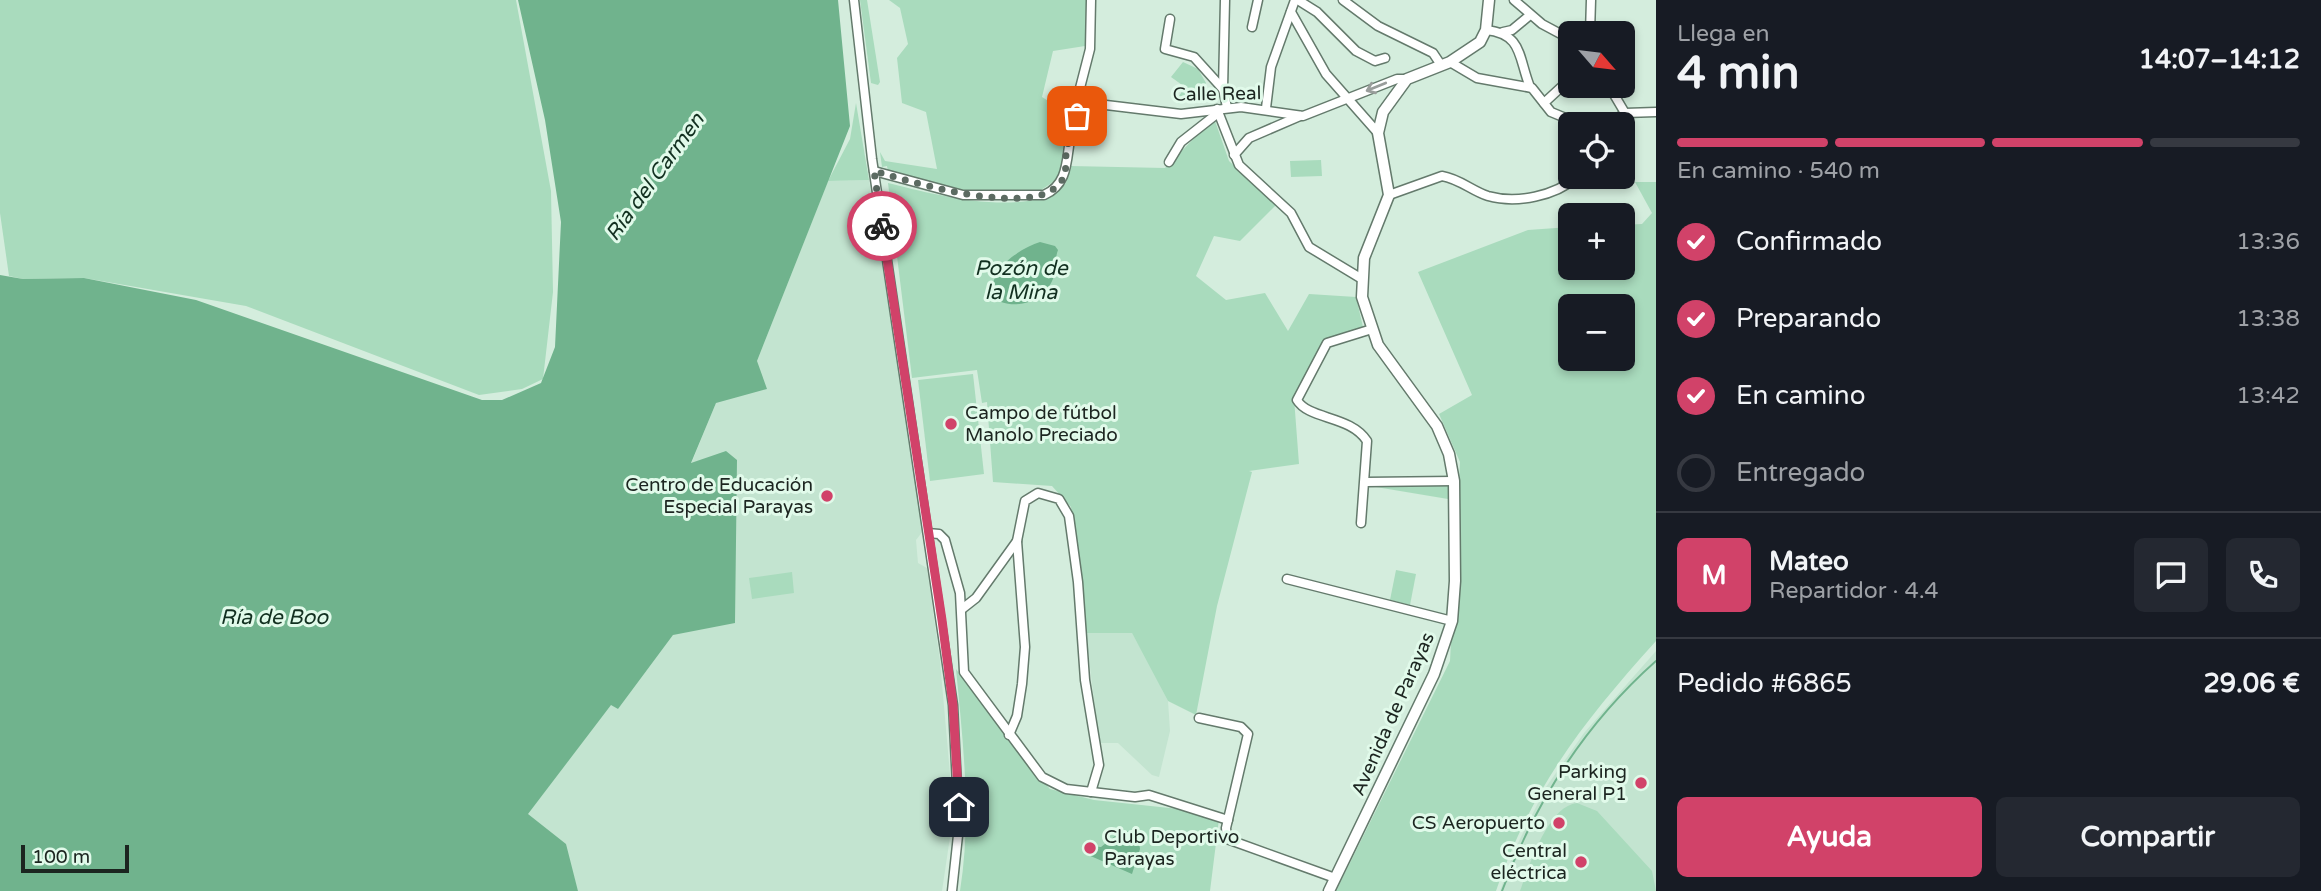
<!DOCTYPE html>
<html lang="es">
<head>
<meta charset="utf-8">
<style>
  :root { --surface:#171b24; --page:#242831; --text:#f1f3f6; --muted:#9ea1a6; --line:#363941; --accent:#d14269 }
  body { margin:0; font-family:"Varela Round",sans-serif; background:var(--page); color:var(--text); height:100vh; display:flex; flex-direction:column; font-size:26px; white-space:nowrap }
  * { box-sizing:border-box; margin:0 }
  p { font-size:23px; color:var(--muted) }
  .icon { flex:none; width:38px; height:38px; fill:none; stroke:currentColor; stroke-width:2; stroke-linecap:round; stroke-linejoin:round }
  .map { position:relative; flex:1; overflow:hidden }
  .panel { display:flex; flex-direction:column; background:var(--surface); width:665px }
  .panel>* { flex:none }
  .needle { width:46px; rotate:118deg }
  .buttons { position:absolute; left:1558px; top:21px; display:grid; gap:14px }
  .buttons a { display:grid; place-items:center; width:77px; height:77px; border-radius:10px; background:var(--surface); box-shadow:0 4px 10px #0003; font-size:35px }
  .scale { position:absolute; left:21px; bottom:18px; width:108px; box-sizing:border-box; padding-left:7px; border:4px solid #1c2520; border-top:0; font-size:19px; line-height:24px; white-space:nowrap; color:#1c2520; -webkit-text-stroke:5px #e1faea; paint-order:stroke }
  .pin { position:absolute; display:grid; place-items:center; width:60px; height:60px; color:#fff; margin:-30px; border-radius:14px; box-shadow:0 4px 10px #0006 }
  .courier { position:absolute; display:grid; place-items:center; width:70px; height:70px; margin:-35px; border:5px solid #d14269; border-radius:50%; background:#fff; color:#222; box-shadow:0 2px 9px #0007 }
  .summary em { font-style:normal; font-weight:700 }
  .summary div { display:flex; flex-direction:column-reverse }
  .summary { display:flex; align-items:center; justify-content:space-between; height:119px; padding:0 21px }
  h1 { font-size:46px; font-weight:700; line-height:52px }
  .bar { display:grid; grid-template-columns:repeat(4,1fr); gap:10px 7px; align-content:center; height:84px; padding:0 21px }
  .bar i { height:9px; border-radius:5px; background:var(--line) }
  .bar .current { background:var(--accent) }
  .bar p { grid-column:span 4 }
  .line { display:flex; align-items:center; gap:18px; padding:0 21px; border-top:2px solid var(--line) }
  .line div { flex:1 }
  .round { display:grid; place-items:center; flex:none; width:74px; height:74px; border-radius:10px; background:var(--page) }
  ol { padding:0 21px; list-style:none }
  li { display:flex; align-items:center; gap:21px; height:77px }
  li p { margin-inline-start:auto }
  li .icon { padding:7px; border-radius:50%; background:var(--accent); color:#fff; stroke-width:4 }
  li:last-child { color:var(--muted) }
  li i { width:38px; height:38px; border:4px solid var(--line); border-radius:50% }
  .button { display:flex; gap:14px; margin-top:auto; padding:14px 21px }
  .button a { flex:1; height:80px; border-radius:10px; background:var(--accent); color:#fff; font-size:28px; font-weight:700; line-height:80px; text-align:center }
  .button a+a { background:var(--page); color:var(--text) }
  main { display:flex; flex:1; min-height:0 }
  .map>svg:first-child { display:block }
  .built { fill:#c3e4d0 }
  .green { fill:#a9dbbd; fill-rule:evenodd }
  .water { fill:#70b38d }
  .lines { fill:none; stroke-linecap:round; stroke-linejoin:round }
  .stream { stroke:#70b38d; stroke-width:2 }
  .minor-casing { stroke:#647a6c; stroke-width:11 }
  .tertiary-casing { stroke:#647a6c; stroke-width:13 }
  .minor { stroke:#fff; stroke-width:8 }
  .tertiary { stroke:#fff; stroke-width:10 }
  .oneway { stroke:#999d9b }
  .done { stroke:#5c6b62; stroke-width:7; stroke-dasharray:0 12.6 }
  .route { stroke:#d14269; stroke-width:9 }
  .poi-dot { fill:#d14269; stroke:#e1faea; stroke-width:2.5 }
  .labels { text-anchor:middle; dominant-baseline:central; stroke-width:6; stroke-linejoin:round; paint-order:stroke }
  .street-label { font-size:19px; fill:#1c2520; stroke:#e1faea }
  .poi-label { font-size:19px; fill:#1c2520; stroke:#e1faea; text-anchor:end }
  .water-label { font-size:21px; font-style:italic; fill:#123020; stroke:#e1faea }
</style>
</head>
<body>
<main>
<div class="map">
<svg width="1656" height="891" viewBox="0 0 1656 891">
  <rect width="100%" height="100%" fill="#d4eddd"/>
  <g class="built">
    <path d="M869,180L923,531L916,540L918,563L927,568L940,661L950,774V837L942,891H578L569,859L527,815L611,704L618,709L673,635L691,464L716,403L757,361L828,181Z"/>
    <path d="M1086,633H1132L1151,667L1168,701L1170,731L1159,777L1152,775L1118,743H1099Z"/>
    <path d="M1656,651V891H1500L1515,849L1546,787L1584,733Z"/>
  </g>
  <g class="green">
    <path d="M0,0H516L551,191L553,292L543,379L522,389L479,395L246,306L84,278L23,279L9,276L0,213Z"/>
    <path d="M860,0H867L880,82L878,85L871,83Z"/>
    <path d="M889,0H1088L1085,46L1053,51L1042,97L1074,117L1063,149L1059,178L1038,192L963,190L888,172L887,166L882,167L880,152L885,161L937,169L926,112L902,103L897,58L908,44L900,8Z"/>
    <path d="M1183,62L1198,69L1206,83L1196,99L1179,104L1175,102L1185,87L1171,77Z"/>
    <path d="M856,103L869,180L828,181L850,139Z"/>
    <path d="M1214,118L1229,161L1276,205L1240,241L1214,236L1196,276L1226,300L1265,293L1288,331L1309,294L1356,297L1363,327L1328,338L1294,398L1299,464L1249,471L1252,472L1217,606L1196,715L1168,701L1132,633H1086L1071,507L1052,486L993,482L987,402L982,403L977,370L912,378L888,183C932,194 1032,221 1066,183L1070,166L1165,168Z"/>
    <path d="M1321,160L1322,176L1291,177L1290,161Z"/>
    <path d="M1635,182H1656V641C1583,722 1532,787 1496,891H1336L1450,661L1460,462L1439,414L1472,395L1418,272L1528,230L1570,227V268H1622V225L1642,224L1652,213ZM1570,306H1622V359H1570Z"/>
    <path d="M973,374L984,474L930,481L918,380Z"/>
    <path d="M1448,485V499L1370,486Z"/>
    <path d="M1396,570L1416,574L1410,605L1390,600Z"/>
    <path d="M792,572L794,593L752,599L749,578Z"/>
    <path d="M956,669L1020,755L1050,789L1094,800L1179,809L1219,819L1210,891H960C972,817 963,743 956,669Z"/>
    <path d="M1577,803L1597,811L1652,871L1656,891H1520C1529,866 1548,806 1577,803Z"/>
  </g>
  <g class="water">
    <path d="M518,0H838L850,126L757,361L767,389L716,403L691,463L726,451L737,460L735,623L673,635L618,709L611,705L528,814L566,844L578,891H0V275L23,279L84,278L196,300L482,400H502L541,383L555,347L561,222L545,120Z"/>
    <path d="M1040,242L1055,246L1058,250C1055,258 1056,264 1055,272C1050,297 1024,310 1001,302C976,278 1017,249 1040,242Z"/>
    <path d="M1128,831L1138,836L1140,849L1132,874L1086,854L1088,846L1101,847L1115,836Z"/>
  </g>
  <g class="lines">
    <path class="stream" d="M1502,891C1535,802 1585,724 1656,661"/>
    <g class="minor-casing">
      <g id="minor">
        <path d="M854,0L872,159L953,705L959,826L952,891"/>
        <path d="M1225,0L1223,89L1227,107"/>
        <path d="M1298,0L1317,12L1356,51L1375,61L1385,58"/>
        <path d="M1343,0L1378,26L1433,53L1441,65"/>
        <path d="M1514,0L1542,24L1570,39"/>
        <path d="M1291,12L1326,74L1378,133"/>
        <path d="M1170,19L1165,49L1194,57L1223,89"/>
        <path d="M1252,27L1258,0"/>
        <path d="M1486,30C1523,34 1518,57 1530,87"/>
        <path d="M1503,32L1512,30L1530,15"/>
        <path d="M1590,33L1591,0"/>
        <path d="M1450,62L1477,78L1532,88L1551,112L1580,124"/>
        <path d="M1609,86L1625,113"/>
        <path d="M1544,103L1570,79"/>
        <path d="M1086,106L1106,105L1181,114L1241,107L1303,116L1397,79H1407"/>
        <path d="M1086,106L1080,88L1090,49L1091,0"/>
        <path d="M1266,108L1271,67L1295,0"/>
        <path d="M1217,109L1239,165L1291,213L1309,247L1362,279"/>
        <path d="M1609,124L1625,113L1656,112"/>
        <path d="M1234,155L1249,138L1300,116"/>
        <path d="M1169,162L1181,142L1218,113"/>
        <path d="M874,171L963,195H1044C1081,179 1057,131 1086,106"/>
        <path d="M1389,195L1442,176C1460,179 1472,191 1488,196C1517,204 1555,196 1577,177"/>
        <path d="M1366,482L1454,481"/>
        <path d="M1361,523L1367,441C1350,415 1309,420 1297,400L1327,343L1372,329"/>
        <path d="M928,533L939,534L945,540L960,593L964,672L1042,777L1066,789L1135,797L1149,795L1228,820"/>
        <path d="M1287,579L1452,621"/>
        <path d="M962,609L976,598L1017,541"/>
        <path d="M1199,718L1241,727L1248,734L1226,828L1227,839L1335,878"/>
        <path d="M1009,735L1017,716L1022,684L1025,647L1017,541L1025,501L1038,493L1059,499L1069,516L1078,582L1085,680L1099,765L1091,792"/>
      </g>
    </g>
    <g class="tertiary-casing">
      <path id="tertiary" d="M1329,891L1434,674L1452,621L1455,581L1454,481L1449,454L1437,426L1378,345L1362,297L1364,258L1389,195L1378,133L1383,112L1407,79L1450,62L1480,42L1486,30L1489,0"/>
    </g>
    <use href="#minor" class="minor"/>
    <use href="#tertiary" class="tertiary"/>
  </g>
  <defs><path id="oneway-shaft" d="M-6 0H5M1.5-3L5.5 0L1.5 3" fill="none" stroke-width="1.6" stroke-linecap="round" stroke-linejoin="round" transform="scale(1.75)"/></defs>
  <use class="oneway" href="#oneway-shaft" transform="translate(1376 87) rotate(158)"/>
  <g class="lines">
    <path class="done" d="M882,226L874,171C911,182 1033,219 1060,183C1069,172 1064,160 1067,147C1070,137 1074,127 1077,116"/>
    <path class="route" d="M882,226L942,620L953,705L959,807"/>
  </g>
  <g class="poi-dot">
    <circle cx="951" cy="424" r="7"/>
    <circle cx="827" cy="496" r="7"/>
    <circle cx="1641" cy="783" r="7"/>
    <circle cx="1559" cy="823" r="7"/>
    <circle cx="1090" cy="848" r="7"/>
    <circle cx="1581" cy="862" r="7"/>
  </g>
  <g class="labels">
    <g class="street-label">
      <text transform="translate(1217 94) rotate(-1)">Calle Real</text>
      <text transform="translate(1393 714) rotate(-66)">Avenida de Parayas</text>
    </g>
    <g class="poi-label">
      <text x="965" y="413" text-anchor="start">Campo de fútbol<tspan x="965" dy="22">Manolo Preciado</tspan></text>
      <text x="813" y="485">Centro de Educación<tspan x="813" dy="22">Especial Parayas</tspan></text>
      <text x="1627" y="772">Parking<tspan x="1627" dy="22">General P1</tspan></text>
      <text x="1545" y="823">CS Aeropuerto</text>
      <text x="1104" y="837" text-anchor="start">Club Deportivo<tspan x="1104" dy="22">Parayas</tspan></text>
      <text x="1567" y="851">Central<tspan x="1567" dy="22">eléctrica</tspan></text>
    </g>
    <g class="water-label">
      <text transform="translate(655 177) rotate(-54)">Ría del Carmen</text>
      <text x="1021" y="268">Pozón de<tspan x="1021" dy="24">la Mina</tspan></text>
      <text x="274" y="617">Ría de Boo</text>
    </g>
  </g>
</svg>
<div class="buttons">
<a><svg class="needle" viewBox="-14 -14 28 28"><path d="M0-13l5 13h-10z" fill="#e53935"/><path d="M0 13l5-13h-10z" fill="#9ea1a6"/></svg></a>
<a><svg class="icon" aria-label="locate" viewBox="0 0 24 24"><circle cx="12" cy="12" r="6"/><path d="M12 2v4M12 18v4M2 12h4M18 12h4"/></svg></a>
<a>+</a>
<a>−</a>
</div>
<div class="scale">100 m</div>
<div class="pin" style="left:1077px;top:116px;background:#ea580c"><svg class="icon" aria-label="bag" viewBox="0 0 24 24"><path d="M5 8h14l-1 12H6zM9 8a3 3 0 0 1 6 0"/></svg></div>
<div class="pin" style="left:959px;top:807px;background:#1f2937"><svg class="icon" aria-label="home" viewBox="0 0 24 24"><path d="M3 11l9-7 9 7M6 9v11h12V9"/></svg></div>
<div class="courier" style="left:882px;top:226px"><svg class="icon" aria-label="bike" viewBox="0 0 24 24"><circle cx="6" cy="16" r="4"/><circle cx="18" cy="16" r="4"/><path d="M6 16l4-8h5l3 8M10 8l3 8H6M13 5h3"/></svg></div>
</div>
<section class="panel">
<div class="summary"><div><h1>4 min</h1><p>Llega en</p></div><em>14:07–14:12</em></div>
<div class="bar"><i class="current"></i><i class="current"></i><i class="current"></i><i></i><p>En camino · 540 m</p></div>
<ol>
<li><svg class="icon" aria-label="check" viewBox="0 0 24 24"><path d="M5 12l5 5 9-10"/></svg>Confirmado<p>13:36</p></li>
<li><svg class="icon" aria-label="check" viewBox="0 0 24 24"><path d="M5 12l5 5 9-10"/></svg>Preparando<p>13:38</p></li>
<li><svg class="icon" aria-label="check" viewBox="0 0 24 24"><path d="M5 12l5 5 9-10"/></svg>En camino<p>13:42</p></li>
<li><i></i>Entregado</li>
</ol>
<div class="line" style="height:126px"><b class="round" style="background:var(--accent);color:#fff">M</b><div><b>Mateo</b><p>Repartidor · 4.4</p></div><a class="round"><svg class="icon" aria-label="chat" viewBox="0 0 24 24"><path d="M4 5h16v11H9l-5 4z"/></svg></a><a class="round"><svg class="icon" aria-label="phone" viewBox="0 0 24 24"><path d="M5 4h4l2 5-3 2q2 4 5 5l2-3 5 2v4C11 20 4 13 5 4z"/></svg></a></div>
<div class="line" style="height:91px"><div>Pedido #6865</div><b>29.06 €</b></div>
<div class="button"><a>Ayuda</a><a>Compartir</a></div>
</section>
</main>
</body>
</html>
